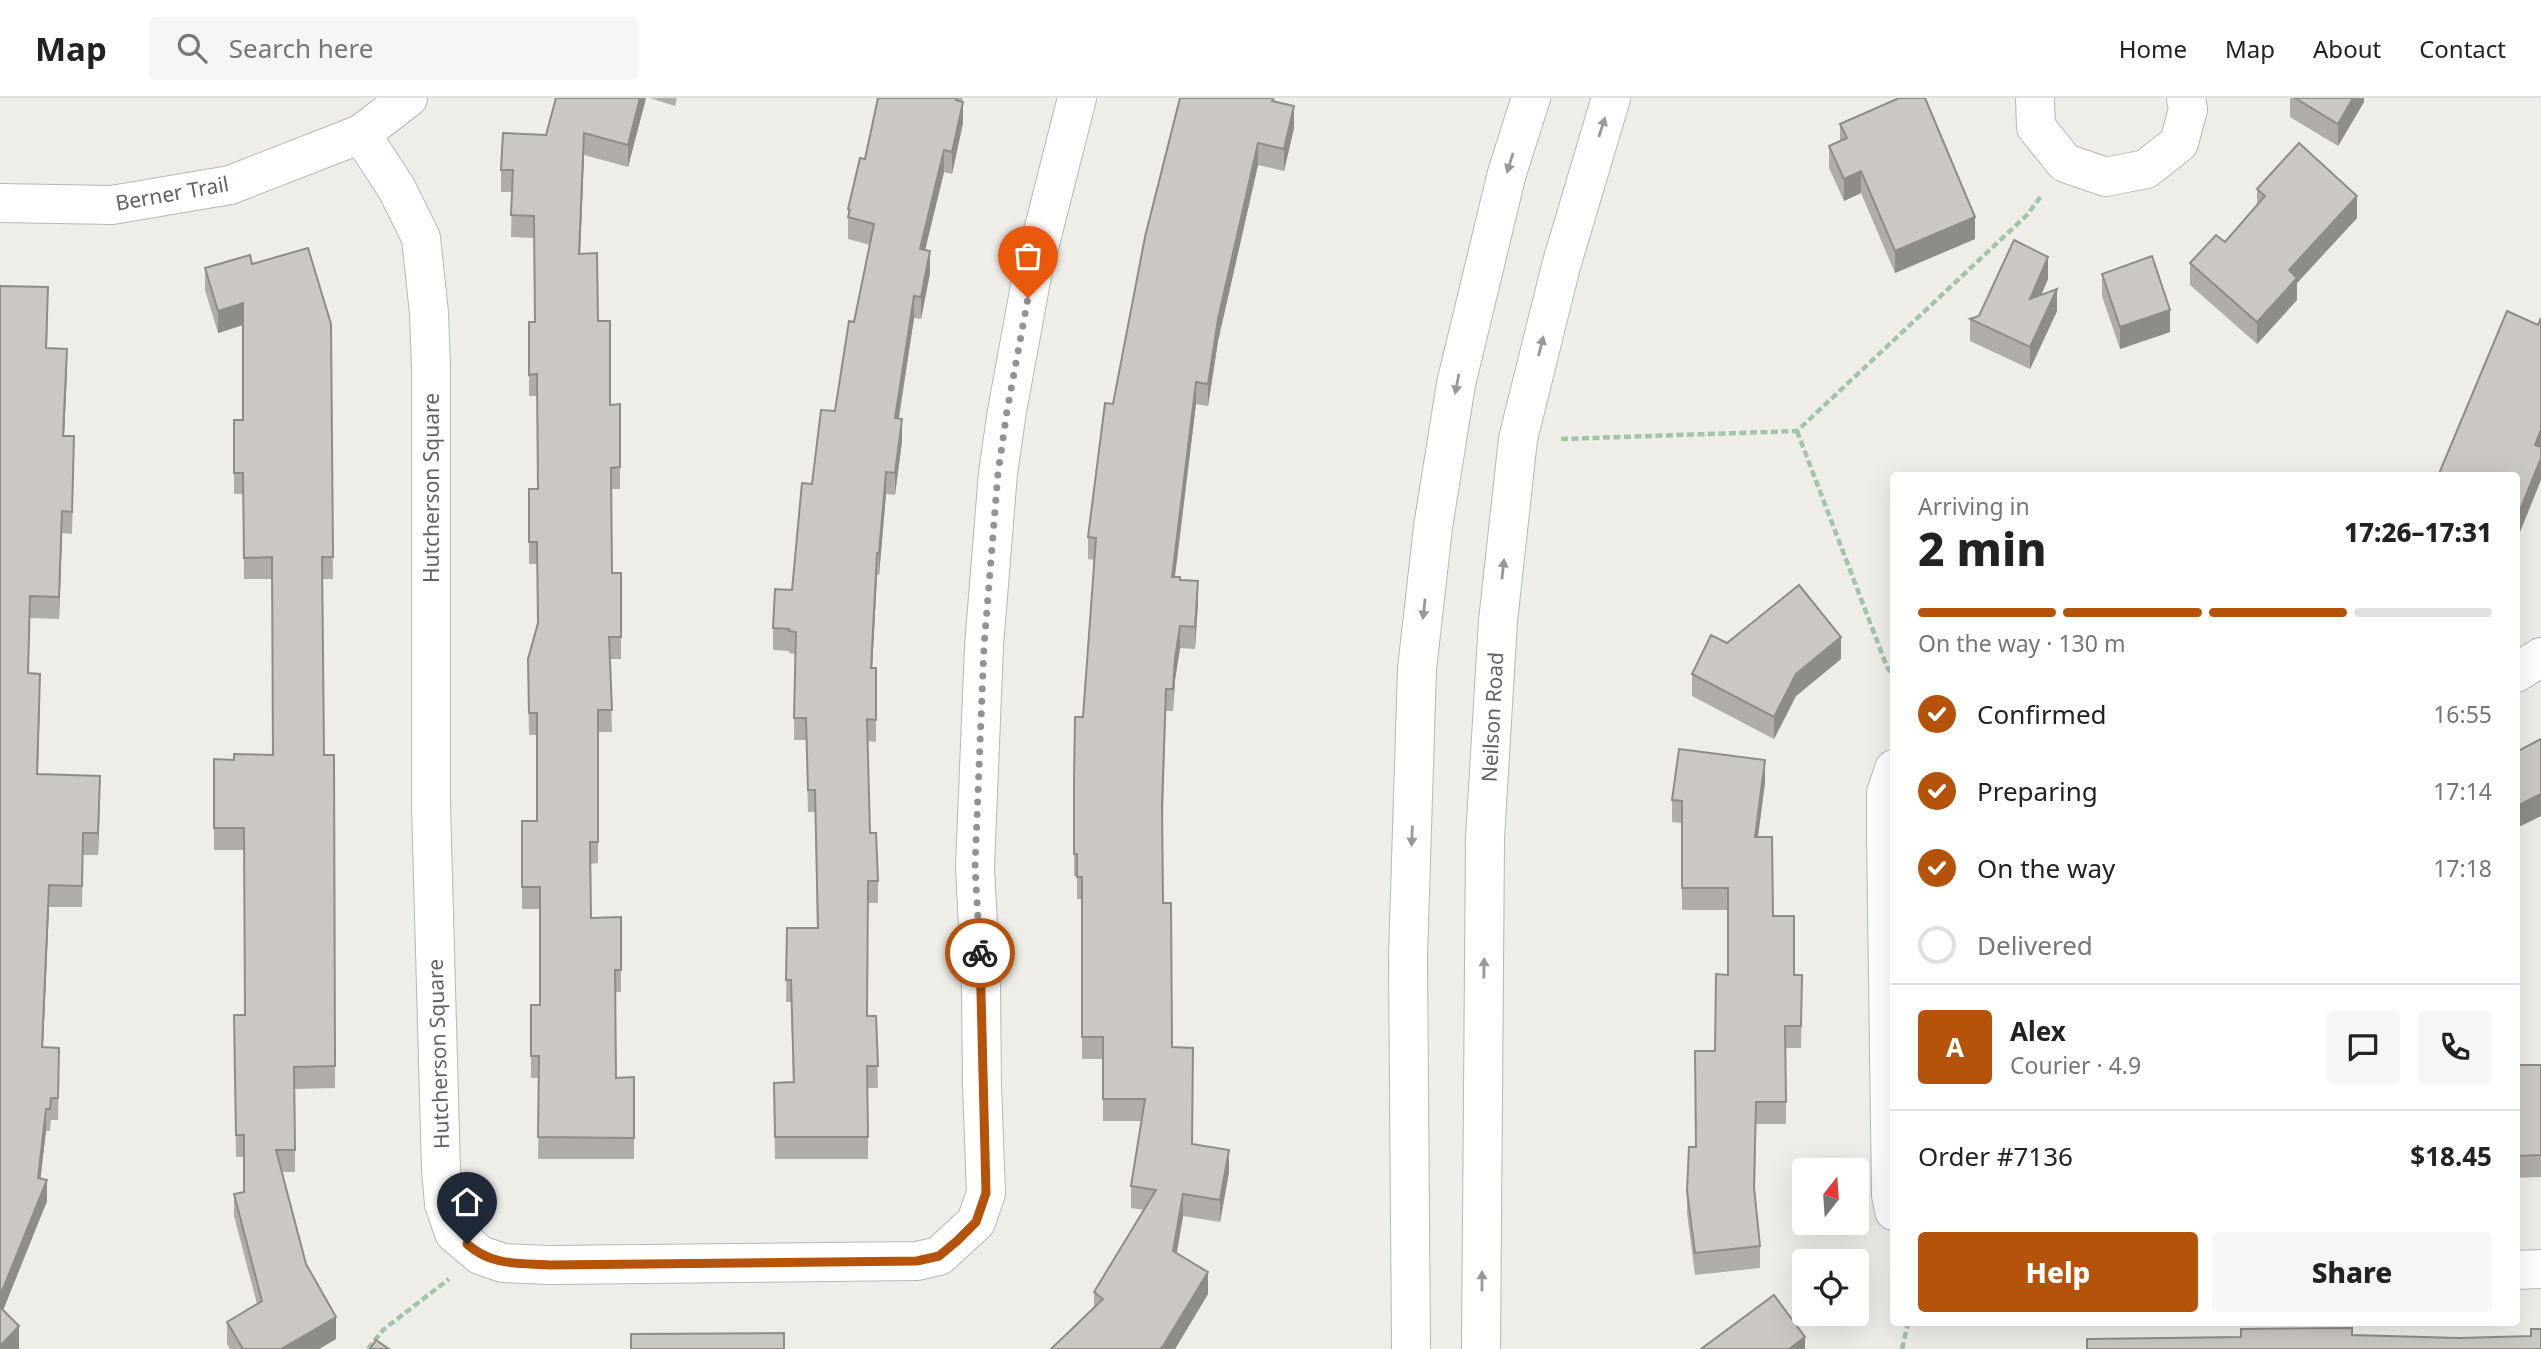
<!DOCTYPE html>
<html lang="en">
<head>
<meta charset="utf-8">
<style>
  :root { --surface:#fff; --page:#f6f6f6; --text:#222; --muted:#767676; --line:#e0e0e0; --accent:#b45309 }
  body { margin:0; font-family:"Noto Sans",sans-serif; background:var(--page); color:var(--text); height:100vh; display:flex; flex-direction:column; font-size:26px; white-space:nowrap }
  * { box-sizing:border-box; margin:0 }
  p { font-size:23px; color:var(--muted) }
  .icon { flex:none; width:38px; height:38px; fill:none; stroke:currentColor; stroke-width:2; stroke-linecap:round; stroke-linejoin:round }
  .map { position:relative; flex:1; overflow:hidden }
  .panel { position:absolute; left:1890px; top:374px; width:630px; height:854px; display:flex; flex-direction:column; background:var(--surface); border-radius:7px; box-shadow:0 7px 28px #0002 }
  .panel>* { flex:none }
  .needle { width:46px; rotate:17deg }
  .tools { position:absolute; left:1792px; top:1060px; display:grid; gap:14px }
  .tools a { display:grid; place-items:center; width:77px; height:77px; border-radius:7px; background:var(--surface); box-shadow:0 7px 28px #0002; font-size:35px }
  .pin { position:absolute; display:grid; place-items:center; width:60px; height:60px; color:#fff; margin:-72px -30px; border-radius:50% 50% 50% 0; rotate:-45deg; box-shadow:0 0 7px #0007 }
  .pin .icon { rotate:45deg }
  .courier { position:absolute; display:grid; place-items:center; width:70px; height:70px; margin:-35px; border:5px solid #b45309; border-radius:50%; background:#fff; color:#222; box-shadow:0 2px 9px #0007 }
  .summary em { font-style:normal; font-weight:800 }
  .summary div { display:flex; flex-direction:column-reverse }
  .summary { display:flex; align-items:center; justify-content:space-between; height:119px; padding:0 28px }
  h1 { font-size:46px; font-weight:800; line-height:52px }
  .bar { display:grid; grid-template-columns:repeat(4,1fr); gap:10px 7px; align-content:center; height:84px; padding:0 28px }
  .bar i { height:9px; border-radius:5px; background:var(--line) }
  .bar .on { background:var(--accent) }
  .bar p { grid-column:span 4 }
  .line { display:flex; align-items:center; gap:18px; padding:0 28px; border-top:2px solid var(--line) }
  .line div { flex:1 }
  .round { display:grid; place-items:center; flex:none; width:74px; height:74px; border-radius:7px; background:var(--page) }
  ol { padding:0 28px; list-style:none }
  li { display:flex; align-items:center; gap:21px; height:77px }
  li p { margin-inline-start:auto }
  li .icon { padding:7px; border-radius:50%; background:var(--accent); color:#fff; stroke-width:4 }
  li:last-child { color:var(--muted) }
  li i { width:38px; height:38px; border:4px solid var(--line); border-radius:50% }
  .action { display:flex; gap:14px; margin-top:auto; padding:14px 28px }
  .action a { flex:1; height:80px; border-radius:7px; background:var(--accent); color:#fff; font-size:28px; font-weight:800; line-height:80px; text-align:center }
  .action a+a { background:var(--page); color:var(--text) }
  header { display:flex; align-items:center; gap:42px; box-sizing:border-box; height:98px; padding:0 35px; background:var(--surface); border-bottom:2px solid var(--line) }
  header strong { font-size:33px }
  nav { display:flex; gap:38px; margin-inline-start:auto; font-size:24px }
  .search { width:490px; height:63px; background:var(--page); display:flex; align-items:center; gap:18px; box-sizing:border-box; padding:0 24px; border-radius:7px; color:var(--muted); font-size:26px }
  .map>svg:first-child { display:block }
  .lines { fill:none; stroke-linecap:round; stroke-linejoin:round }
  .street-casing { stroke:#b4b7ba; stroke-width:40 }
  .secondary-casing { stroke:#b4b7ba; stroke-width:40 }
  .path { stroke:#a0c5a8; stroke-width:4.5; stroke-dasharray:7 3.5; stroke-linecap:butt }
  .street { stroke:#fff; stroke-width:38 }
  .secondary { stroke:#fff; stroke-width:38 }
  .wall { fill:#afaca9 }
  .shaded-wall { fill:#8e8c89 }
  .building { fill:#cbc8c4; stroke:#8e8c89; stroke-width:2 }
  .oneway { fill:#979a9c }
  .done { stroke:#919394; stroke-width:7; stroke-dasharray:0 12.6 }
  .route { stroke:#b45309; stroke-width:9 }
  .labels { text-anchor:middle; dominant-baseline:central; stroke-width:6; stroke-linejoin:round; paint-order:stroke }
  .street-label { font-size:21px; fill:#5f6366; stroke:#fff }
</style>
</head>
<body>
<header>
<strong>Map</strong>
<div class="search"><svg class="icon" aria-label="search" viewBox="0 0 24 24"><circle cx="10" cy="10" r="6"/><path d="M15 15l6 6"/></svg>Search here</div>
<nav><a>Home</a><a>Map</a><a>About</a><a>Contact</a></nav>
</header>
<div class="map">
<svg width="2541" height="1251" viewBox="0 0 2541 1251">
  <rect width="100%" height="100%" fill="#efede8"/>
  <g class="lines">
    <g class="street-casing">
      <g id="street">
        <path d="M2035,0L2036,29L2065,65L2106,79L2146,71L2179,45L2188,11L2186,0"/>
        <path d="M361,36L397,91L421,140L429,215L431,268V707L441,1072L444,1106L454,1135L480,1157L503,1165L549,1167L917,1163L939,1158L976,1124L986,1095L982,987L981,889L975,769L984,548L998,375L1007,313L1032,177L1077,0"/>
        <path d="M2516,575L2541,559"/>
        <path d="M1894,671L1886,695V734L1891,1097L1894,1113"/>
        <path d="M2516,1172L2541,1171"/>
      </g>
    </g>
    <g class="secondary-casing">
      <g id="secondary">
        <path d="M0,105L112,107L230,87L361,36L408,0"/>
        <path d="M1411,1251L1408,859L1417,571L1433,429L1456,286L1507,75L1531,0"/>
        <path d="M1481,1251L1485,740L1498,523L1518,341L1561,168L1611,0"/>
      </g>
    </g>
    <g class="path">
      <path d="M1797,333L1887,569L1894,579"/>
      <path d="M1561,341L1797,333L2028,116L2041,98"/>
      <path d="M368,1251L383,1232L449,1181"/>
      <path d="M1902,1251L1908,1225"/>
    </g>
    <use href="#street" class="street"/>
    <use href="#secondary" class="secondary"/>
  </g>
  <g class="wall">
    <path d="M556,0H646L628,69L584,57L580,156L598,223L610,307L620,306V391H611L612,475H621V561H610L612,634H598V765L590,766L591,820L621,819V894H615L616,980L634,979V1061H538L539,980H531V907H540V811H522V723H537V637H529L528,583V561L538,526L537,466H529V413L538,391L537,298H529V224H535L534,140L511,139L512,94H501V72L546,37Z"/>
    <path d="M650,0H677L675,8Z"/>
    <path d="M878,0H963L962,3L963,25L952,76L944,74L925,152L930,175L921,221L914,220L899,321L902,343L895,397L886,396L879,477H877L872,570H876V644L867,643L870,735L878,783V805H868L867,918H876L878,990H868V1061H775L774,985L793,984L791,904H786L787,830H817L815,714H808L806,642H794L795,556L789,555V553L773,552V530L792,492L812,386L835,313L870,147L848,141V111L865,61Z"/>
    <path d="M1275,0V3L1294,30L1284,73L1258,67L1218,243L1208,308L1196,306L1175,479L1180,482L1198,505L1195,551L1180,550L1175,582L1173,613H1166L1163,721V805L1172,949L1192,1046L1229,1074L1220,1124L1183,1118L1177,1155L1208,1196L1175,1251H1051L1094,1210V1194L1144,1112L1131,1110V1088L1142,1023H1103V961H1082V801H1077V778H1074V680L1083,619L1094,462L1088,461V439L1113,306Z"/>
    <path d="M2290,0H2364V4L2338,48L2290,19Z"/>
    <path d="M1840,26L1975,141L1895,175L1861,95L1844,103L1829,70V48L1840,43Z"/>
    <path d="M2257,91L2357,120L2297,185V202L2257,246L2190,187V165L2225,144L2257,108Z"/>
    <path d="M252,166L331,226L333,481H322L324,657H334L335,990L295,991V1074H281L306,1166L336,1241L319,1251H230L227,1246V1224L257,1206L234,1118V1096L244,1094V1059H236L234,939L245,917L244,752H214V661L234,662L272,657V481H244L243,396H234V322H243V227L218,235L205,192V170Z"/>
    <path d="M2102,176L2170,234L2120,251L2102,198Z"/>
    <path d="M2048,181L2041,197L2057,213L2030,271L1970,243V221L1979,218Z"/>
    <path d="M0,188L48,211L47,250L67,273L64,338L74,360L72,436L62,435L59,521L30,520L28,575L40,598L38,676L100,700L98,757H83L82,809H49L43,949L59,972L58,1022H51L50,1033H46L40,1081L47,1103L3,1212L19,1250L18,1251H0Z"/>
    <path d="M1727,545L1841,561L1796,598L1774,641L1692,598V576Z"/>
    <path d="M2541,641L2519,729L2516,725V654Z"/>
    <path d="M1765,684L1758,739L1773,818L1802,899L1801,950H1786V1026H1756L1755,1092L1760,1148V1170L1695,1177L1687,1115V1093L1715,953L1728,877V812H1682V725L1672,724V702Z"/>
    <path d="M2516,967H2541V1079L2516,1080Z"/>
  </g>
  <g class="shaded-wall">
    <path d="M640,0H646L628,69V47Z"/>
    <path d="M2353,0H2364V4L2338,48V26Z"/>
    <path d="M963,4V25L952,76V54Z"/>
    <path d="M1294,8V30L1284,73V51Z"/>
    <path d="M584,35V57L579,178V156Z"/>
    <path d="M1258,45V67L1218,243L1208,308V286L1218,221Z"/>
    <path d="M944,52V74L920,173V151Z"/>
    <path d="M1861,73V95L1844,103V81Z"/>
    <path d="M2357,98V120L2297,185V202L2257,246V224L2289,172Z"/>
    <path d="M1975,119V141L1895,175V153Z"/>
    <path d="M930,153V175L921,221V199Z"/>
    <path d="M2048,159V181L2030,223V201Z"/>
    <path d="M2057,191V213L2030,271V249Z"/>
    <path d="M914,198V220L895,342V320Z"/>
    <path d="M243,205V227L218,235V213Z"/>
    <path d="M2170,212V234L2120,251V229Z"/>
    <path d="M67,251V273L63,360V338Z"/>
    <path d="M1196,284V306L1172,501V479Z"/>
    <path d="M902,321V343L895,397V375Z"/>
    <path d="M2541,332V354L2535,347Z"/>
    <path d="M2541,360V382L2516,444V422Z"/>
    <path d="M886,374V396L879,477V455Z"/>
    <path d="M62,413V435L59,521V499Z"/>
    <path d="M877,455V477L871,592V570Z"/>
    <path d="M1198,483V505L1195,551V529Z"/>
    <path d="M1180,528V550L1175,582L1173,613L1175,560Z"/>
    <path d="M1841,539V561L1796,598L1774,641V619L1796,576Z"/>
    <path d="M40,576V598L37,698V676Z"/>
    <path d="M1765,662V684L1755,761V739Z"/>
    <path d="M100,678V700L98,757V735Z"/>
    <path d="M2541,696V718L2519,729V707Z"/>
    <path d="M49,787V809L42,971V949Z"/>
    <path d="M46,1011V1033L38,1102V1080Z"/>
    <path d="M1229,1052V1074L1220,1124V1102Z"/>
    <path d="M47,1082V1103L0,1220V1198Z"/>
    <path d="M1183,1096V1118L1173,1175V1153Z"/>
    <path d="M1208,1174V1196L1175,1251H1160Z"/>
    <path d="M336,1219V1241L319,1251H281Z"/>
    <path d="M19,1228V1250L18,1251H0V1248Z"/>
    <path d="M1805,1239V1251H1789Z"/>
  </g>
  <g class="building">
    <path d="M556,0H640L628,47L584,35L579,156L597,155L598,223H610V307L620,306V369L611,370L612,475H621V539H609L612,612H598V744H590L591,820L621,819V872H615L616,980L634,979V1040L538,1039L539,958H531V907H540V789H522V723H537V615H529L528,561L538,525L537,444H529V391H538L537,276L529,277V224H535L534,118L511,117L513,72H501L503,35L546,37Z"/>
    <path d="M878,0H956V2L963,4L952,54L944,52L920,151L930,153L921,199L914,198L895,320L902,321L895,375L886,374L879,455H877L871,570H876V622L867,621L870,735H876L878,783H868L867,918H876L878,968H867L868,1039H775L774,985L794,984L791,882H786L787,830H818L815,692H808L806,620H794L796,534L789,533V531L773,530L775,491L792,492L802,385L812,386L821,312L835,313L849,223L854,224L874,126L848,119L850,112L848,111L860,60L865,61Z"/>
    <path d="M1180,0H1273L1272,3L1294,8L1284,51L1258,45L1218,221L1208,286L1196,284L1172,479H1180V482L1198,483L1195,529L1180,528L1175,560L1173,591H1166L1162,705L1163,805H1171L1172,949L1193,950L1192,1046L1229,1052L1220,1102L1183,1096L1173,1153L1208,1174L1163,1248L1160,1251H1051L1103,1201L1094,1194L1156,1092L1131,1088L1145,1001H1103V939H1082V779H1077V756H1074V680L1075,619H1083L1096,440L1088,439L1105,305L1113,306L1145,139Z"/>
    <path d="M1899,0H1925L1975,119L1895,153L1861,73L1844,81L1829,48L1847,40L1840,26Z"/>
    <path d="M2295,0H2353L2338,26Z"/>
    <path d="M2299,45L2357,98L2289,172L2297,180L2257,224L2190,165L2216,137L2225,144L2265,98L2257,91Z"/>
    <path d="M2014,142L2048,159L2030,201L2057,191L2030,249L1970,221L1979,218Z"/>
    <path d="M308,150L331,226L333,459H322L323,555L324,657H334L335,968L294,969L295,1052H276L306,1166L336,1219L281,1251H243L227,1224L262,1203L234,1096L244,1094V1037H236L234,917H245L244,730H214V661L234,662V656L273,657L272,459L244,460L243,375H234V322H243V205L218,213L205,170L250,157L252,166Z"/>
    <path d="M2152,158L2170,212L2120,229L2102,176Z"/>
    <path d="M0,188L48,189L46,250L67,251L63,338H74L72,414L62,413L59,499L30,498L28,575L40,576L37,676L100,678L98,735H83L82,788L49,787L42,949L59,950L58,1000H51L50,1011H46L38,1080L47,1082L0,1198Z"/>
    <path d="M2507,213L2538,227L2541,220V332L2535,347L2541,349V360L2516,422V378H2438Z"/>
    <path d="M1893,411H1894V482Z"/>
    <path d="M1799,487L1841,539L1796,576L1774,619L1692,576L1711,537L1727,545Z"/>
    <path d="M2541,641V696L2519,707L2516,703V654Z"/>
    <path d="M1679,651L1765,662L1755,739H1772L1773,818H1794V877H1802L1801,928H1785L1786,1004H1756L1754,1089L1760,1148L1695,1155L1687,1093L1689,1049H1696L1695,953H1715L1716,876L1728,877V790H1682V703L1672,702Z"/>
    <path d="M2516,967H2541V1057L2516,1058Z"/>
    <path d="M1774,1197L1805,1239L1789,1251H1701Z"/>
    <path d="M0,1209L19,1228L0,1248Z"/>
    <path d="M2352,1230V1237L2459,1240L2531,1238V1231H2541V1251H2087V1241L2241,1239V1231Z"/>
    <path d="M784,1235V1251H631V1236Z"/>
    <path d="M376,1242L389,1251H370Z"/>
  </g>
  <defs><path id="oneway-solid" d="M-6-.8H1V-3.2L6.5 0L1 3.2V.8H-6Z" transform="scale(1.75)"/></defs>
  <g class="oneway">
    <use href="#oneway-solid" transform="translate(1602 29) rotate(-72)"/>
    <use href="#oneway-solid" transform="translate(1510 65) rotate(107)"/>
    <use href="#oneway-solid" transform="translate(1541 248) rotate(-76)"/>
    <use href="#oneway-solid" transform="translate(1457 286) rotate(101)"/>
    <use href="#oneway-solid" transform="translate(1503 471) rotate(-84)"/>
    <use href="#oneway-solid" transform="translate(1424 511) rotate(96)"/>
    <use href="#oneway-solid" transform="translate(1412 738) rotate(92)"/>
    <use href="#oneway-solid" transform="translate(1484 870) rotate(-89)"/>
    <use href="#oneway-solid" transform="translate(1482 1183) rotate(-90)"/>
  </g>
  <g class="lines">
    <path class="done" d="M980,855L975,769L984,548L998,375L1007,313L1028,200"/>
    <path class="route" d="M467,1146C492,1168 517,1165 549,1167L917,1163L939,1158L957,1143L976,1124L986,1095L980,855"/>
  </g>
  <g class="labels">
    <g class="street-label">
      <text transform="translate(172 95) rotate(-10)">Berner Trail</text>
      <text transform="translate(431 390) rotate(-90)">Hutcherson Square</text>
      <text transform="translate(1492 619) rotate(-87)">Neilson Road</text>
      <text transform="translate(438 956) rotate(-92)">Hutcherson Square</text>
    </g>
  </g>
</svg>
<div class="tools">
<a><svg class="needle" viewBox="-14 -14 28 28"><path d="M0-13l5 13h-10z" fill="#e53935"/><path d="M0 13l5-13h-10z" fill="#767676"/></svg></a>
<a><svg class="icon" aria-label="locate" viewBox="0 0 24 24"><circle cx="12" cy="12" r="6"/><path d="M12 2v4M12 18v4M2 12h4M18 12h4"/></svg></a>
</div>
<div class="pin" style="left:1028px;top:200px;background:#ea580c"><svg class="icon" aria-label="bag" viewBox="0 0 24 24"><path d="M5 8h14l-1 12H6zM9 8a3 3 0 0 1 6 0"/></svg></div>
<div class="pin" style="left:467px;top:1146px;background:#1f2937"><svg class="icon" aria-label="home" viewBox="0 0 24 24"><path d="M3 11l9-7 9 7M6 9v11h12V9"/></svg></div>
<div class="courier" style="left:980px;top:855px"><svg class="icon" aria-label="bike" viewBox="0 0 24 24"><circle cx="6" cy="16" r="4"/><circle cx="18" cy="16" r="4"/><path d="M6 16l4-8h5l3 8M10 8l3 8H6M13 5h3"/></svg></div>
<section class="panel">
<div class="summary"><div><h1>2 min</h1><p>Arriving in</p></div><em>17:26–17:31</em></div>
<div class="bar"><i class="on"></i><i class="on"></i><i class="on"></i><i></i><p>On the way · 130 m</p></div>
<ol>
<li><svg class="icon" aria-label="check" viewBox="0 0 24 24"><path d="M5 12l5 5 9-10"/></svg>Confirmed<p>16:55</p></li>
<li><svg class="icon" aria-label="check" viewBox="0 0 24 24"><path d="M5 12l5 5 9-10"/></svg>Preparing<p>17:14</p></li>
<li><svg class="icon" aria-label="check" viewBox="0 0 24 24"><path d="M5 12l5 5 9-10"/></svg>On the way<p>17:18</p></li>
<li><i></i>Delivered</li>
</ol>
<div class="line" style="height:126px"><b class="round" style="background:var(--accent);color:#fff">A</b><div><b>Alex</b><p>Courier · 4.9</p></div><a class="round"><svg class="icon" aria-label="chat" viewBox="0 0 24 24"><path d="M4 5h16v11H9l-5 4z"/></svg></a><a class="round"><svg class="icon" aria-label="phone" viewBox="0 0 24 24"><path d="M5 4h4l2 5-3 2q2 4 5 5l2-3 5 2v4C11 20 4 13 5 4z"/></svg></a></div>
<div class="line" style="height:91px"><div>Order #7136</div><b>$18.45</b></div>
<div class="action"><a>Help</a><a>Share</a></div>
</section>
</div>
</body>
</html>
